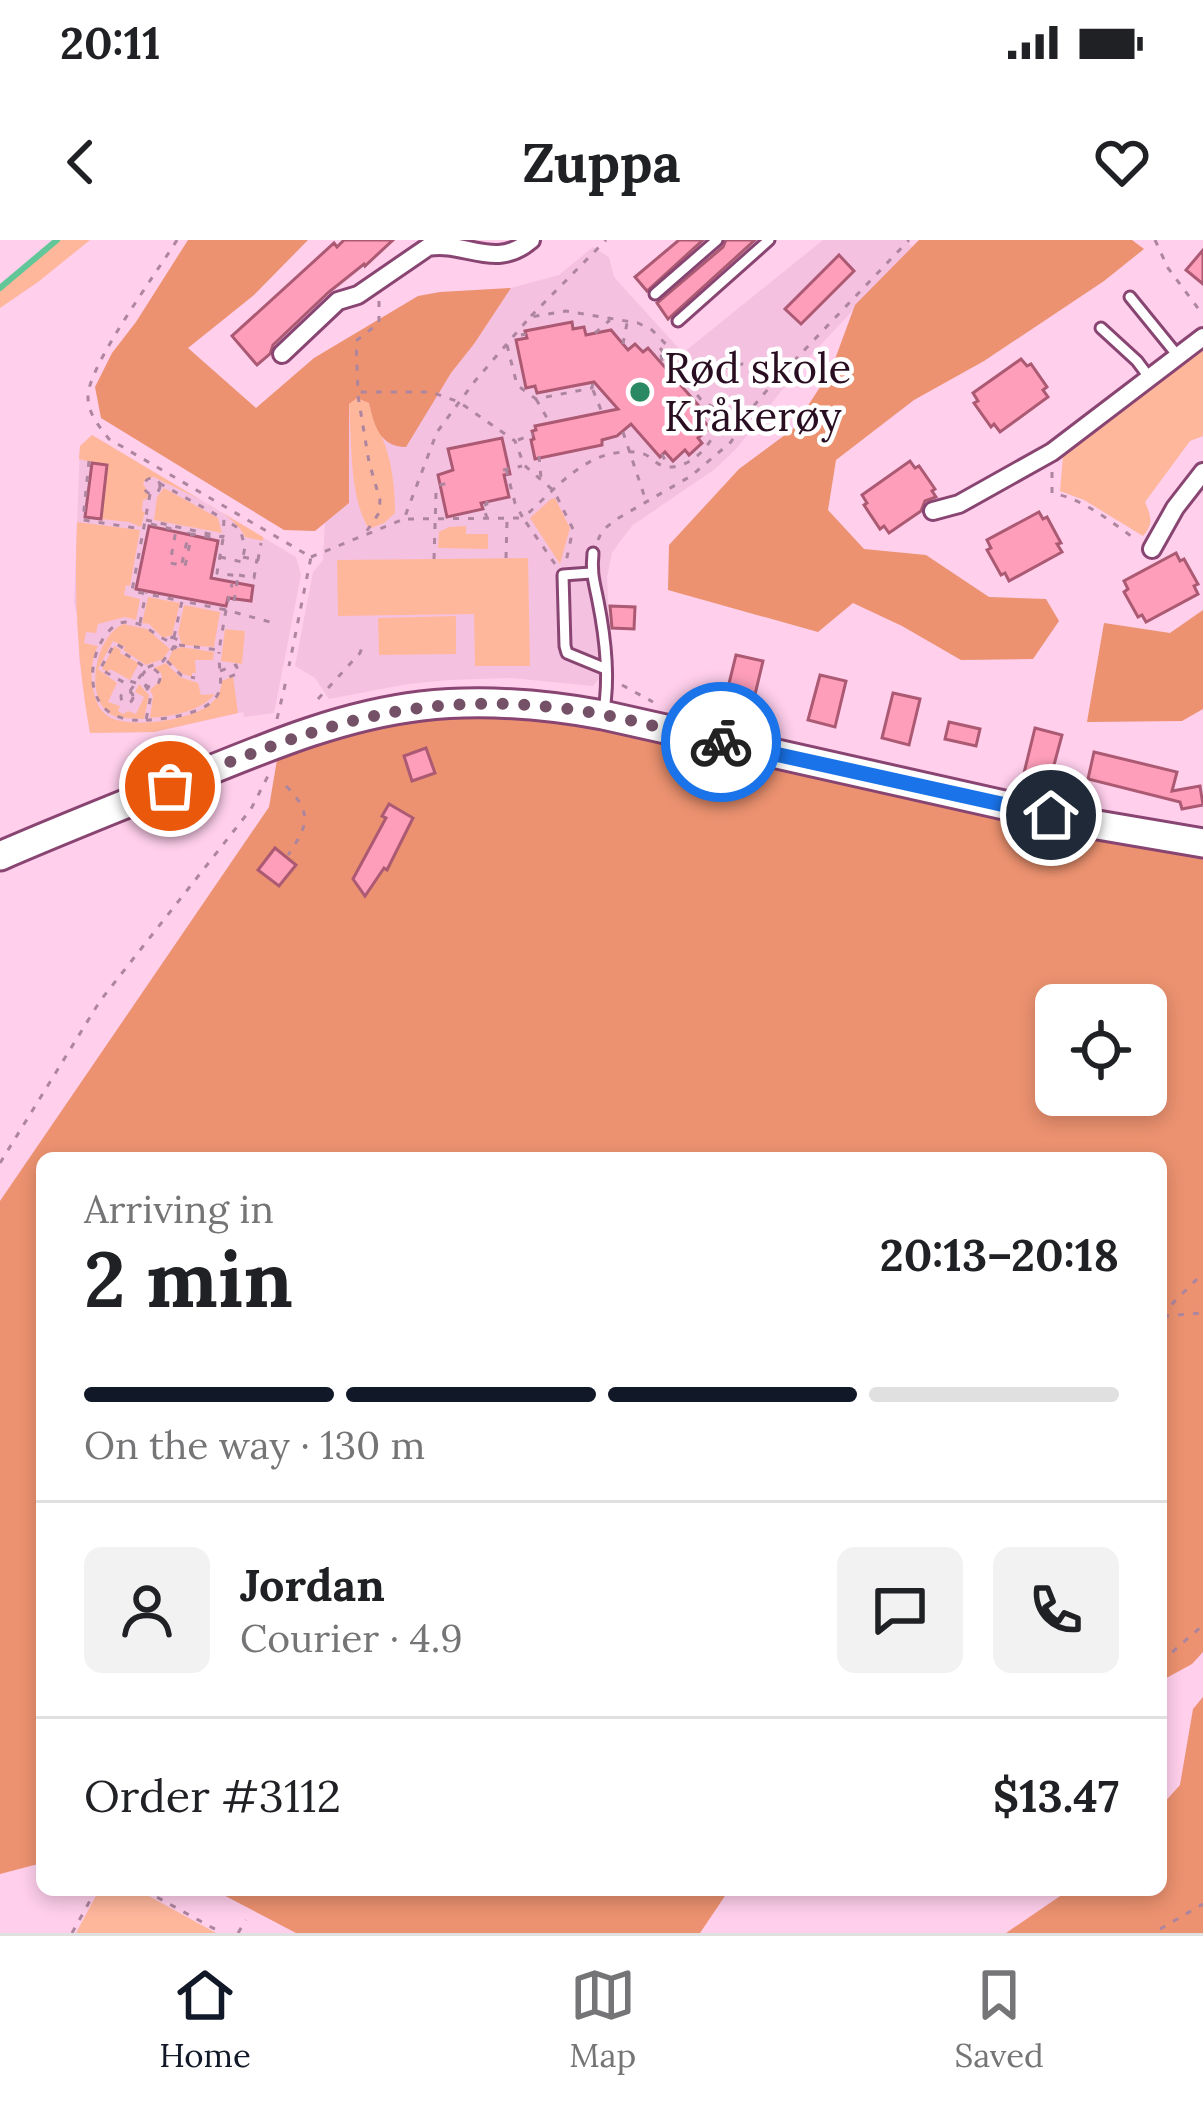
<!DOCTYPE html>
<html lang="en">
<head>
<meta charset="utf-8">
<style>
  :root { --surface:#fff; --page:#f2f2f2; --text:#202124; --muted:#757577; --line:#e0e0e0; --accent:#111827 }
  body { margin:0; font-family:Lora,serif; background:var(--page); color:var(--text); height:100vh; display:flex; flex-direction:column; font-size:45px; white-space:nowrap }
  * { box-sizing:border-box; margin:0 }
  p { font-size:39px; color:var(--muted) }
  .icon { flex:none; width:66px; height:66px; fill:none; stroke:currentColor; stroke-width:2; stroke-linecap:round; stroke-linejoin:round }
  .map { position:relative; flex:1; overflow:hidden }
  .side { position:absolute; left:36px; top:912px; width:1131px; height:744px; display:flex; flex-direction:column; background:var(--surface); border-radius:18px; box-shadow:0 6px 18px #0003 }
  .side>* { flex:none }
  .controls { position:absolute; left:1035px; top:744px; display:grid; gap:24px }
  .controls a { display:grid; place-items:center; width:132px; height:132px; border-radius:18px; background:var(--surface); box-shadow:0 6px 18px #0003; font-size:60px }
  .pin { position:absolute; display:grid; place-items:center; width:102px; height:102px; color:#fff; margin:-51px; border:6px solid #fff; border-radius:50%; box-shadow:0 3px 12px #0007 }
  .courier { position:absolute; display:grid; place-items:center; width:120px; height:120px; margin:-60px; border:9px solid #1a73e8; border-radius:50%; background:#fff; color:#222; box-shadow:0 3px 15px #0007 }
  .overview em { font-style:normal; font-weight:700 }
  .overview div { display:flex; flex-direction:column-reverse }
  .overview { display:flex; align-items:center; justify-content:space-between; height:204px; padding:0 48px }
  h1 { font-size:78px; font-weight:700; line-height:90px }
  .bar { display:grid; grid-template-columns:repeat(4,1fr); gap:18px 12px; align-content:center; height:144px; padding:0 48px }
  .bar i { height:15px; border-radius:9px; background:var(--line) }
  .bar .selected { background:var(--accent) }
  .bar p { grid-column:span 4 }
  .line { display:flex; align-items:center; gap:30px; padding:0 48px; border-top:3px solid var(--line) }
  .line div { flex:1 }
  .round { display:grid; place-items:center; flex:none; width:126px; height:126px; border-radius:18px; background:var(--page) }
  .status { display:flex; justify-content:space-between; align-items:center; height:84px; padding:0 60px; background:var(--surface); direction:ltr }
  .status svg { height:33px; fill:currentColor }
  header { display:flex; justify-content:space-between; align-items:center; height:156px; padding:0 48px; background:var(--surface); font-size:54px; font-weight:700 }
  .tabs { display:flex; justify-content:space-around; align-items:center; height:168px; border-top:3px solid var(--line); background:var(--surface); font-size:33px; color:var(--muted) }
  .tabs a { display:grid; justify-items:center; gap:6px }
  .tabs .selected { color:var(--accent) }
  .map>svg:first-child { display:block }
  .built { fill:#f5c1e1 }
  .green { fill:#ffb79c }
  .forest { fill:#ec9270; fill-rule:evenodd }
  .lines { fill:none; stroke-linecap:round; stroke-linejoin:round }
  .stream { stroke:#61c798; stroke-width:6 }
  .building { fill:#fe9eba; stroke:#ac5a73; stroke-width:3 }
  .service-casing { stroke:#894572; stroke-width:15 }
  .minor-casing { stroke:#894572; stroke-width:22 }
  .primary-casing { stroke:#894572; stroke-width:33 }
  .path { stroke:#ad859e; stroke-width:3; stroke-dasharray:6 9; stroke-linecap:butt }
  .service { stroke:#fff; stroke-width:9 }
  .minor { stroke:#fff; stroke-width:16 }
  .primary { stroke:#fff; stroke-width:27 }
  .done { stroke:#745167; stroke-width:12; stroke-dasharray:0 21.6 }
  .route { stroke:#1a73e8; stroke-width:15 }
  .poi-dot { fill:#2a8961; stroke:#fff; stroke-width:4.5 }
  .labels { text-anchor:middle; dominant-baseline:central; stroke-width:9; stroke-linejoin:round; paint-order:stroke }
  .poi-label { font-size:42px; fill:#290d20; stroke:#fff; text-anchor:start }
</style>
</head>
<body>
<div class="status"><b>20:11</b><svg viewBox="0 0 49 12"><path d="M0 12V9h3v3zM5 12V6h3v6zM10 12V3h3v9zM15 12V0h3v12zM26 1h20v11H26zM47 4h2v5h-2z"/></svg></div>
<header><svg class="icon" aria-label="back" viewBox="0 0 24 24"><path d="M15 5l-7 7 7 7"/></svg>Zuppa<svg class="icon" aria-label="heart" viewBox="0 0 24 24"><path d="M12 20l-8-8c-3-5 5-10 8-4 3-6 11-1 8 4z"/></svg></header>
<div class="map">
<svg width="1203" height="1693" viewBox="0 0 1203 1693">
  <rect width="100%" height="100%" fill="#ffcfec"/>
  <g class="built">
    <path d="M823,0H906L912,7L799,128L737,208L715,229L633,285L621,300L612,313L607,337L611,423L593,446L511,438L449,440L408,444L329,459L315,438L295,426L313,332L323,320L325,279L349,262V164L451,133L474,104L511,48L559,35L593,7L609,17L614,37L683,113Z"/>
    <path d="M92,195L296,317L301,335L274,473L244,477L243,472L154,492L90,493L79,418V383L74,364L80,206Z"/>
  </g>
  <g class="green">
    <path d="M54,0H90L38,42L0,68V45Z"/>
    <path d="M1203,110V196L1190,201L1145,262C1151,277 1154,283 1143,296L1084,260L1060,251L1063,217Z"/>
    <path d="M357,157L369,163C373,180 382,194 387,211C393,231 395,252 395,273L384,283L369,289C349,258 352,201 349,164Z"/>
    <path d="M92,195L263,297V301L245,297C233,270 180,251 154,237L146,239L143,243L149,255L147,259L143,260L142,271L145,272L141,287L129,282L101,279L107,226L79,219L80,206Z"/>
    <path d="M164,248L218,278L222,293L154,280L157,257Z"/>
    <path d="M555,258L570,288L560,324L530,278L551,259Z"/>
    <path d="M77,282L140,290L130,346L126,345L124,355L140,359L136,380L125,377L98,384L96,393L86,392L84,403L98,406C92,419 91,429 92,443C94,455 97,469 108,476C129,490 190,480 209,465C218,458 221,451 222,441L233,436L238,473L154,492L90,493C77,422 74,353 77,282Z"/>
    <path d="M466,286V294H488V309L438,308L439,292L449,287Z"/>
    <path d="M528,318L530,426H475L474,374L338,376L337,320Z"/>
    <path d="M148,357L180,363L172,395L163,398L149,384L142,383Z"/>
    <path d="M184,365L220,372L214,407L182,405L178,393Z"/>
    <path d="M456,376V414L379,415L378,378Z"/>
    <path d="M124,384L147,389L170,409L163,419L146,425L123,410L125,407L113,401L98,429L117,443L108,462L120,466L118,471L123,474L128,471L136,474L144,457L135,452L139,444L149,455L144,479C135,478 122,479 114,476C82,462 95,394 124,384Z"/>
    <path d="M225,389L245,391L242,424L221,421Z"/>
    <path d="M114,406L121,410L120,413L139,423L130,440L110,429L108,432L102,429Z"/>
    <path d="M181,407L214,412L213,420H195L196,433H192V437L181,433L168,420L173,410Z"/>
    <path d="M166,423L180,437L198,443L201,455L215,454C200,472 172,476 150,478L153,456L150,450L162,439L161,433L154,428Z"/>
    <path d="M99,1650H138L216,1693H76Z"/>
  </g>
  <g class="forest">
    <path d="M188,0H308L254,55L188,108L256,168L314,118L418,56L440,52L511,48L474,104L451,133L406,207C379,207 374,184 369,163L357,158L349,164V263L315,291L284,290L101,178L95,147L112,113L136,82Z"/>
    <path d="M919,0H1132L1144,9L1104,41L984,121L914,160L836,220L828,270L864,309L926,315L989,357L1046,359L1059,381L1033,419L961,420L902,386L853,363L818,392L668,350L669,305L739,229L793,189L831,130L855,65Z"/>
    <path d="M1203,370V469L1182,481L1087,482L1104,383L1170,393Z"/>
    <path d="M526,467L1203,613V1412L1192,1424L1161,1441V918H42V1623L0,1634V961L269,567L278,514L358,483ZM1056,765H1146V855H1056Z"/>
    <path d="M1203,1457V1693H1006L1069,1650H1161V1566L1180,1545L1193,1469Z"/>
    <path d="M214,1650H729L700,1693H296Z"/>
  </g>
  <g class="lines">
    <path class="stream" d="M0,48L57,0"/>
  </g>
  <g class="building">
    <path d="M344,0H393L365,26L364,24L329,52L273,105L270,114L257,125L232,96L334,3L337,7Z"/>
    <path d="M679,0H703L647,51L635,37Z"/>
    <path d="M726,0H755L668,79L657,63L723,7Z"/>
    <path d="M1203,10V44L1186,30Z"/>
    <path d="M839,15L854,31L801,84L785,69Z"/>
    <path d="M572,82L573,89L584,87L586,95L611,90L628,110L635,104L643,112L648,108L707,175L702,179L710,188L698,198L702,203L689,215L685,210L673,221L665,212L660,217L631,184L617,196L602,200V205L535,219L531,200L534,199L532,191L536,190L535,186L618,169L594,142L537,153L535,146L526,148L516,100L527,98L525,91Z"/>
    <path d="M1021,119L1027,126L1031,124L1047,147L1043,150L1048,157L1000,192L994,184L991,187L974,163L978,161L973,153Z"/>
    <path d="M502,198L510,234L504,235L509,257L481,263L483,269L447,277L438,235L453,230L448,209Z"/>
    <path d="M910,221L915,228L919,226L935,249L932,251L936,257L925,261L921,271L889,293L884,286L880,289L864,265L867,263L862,255Z"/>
    <path d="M92,223L107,225L101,279L85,277Z"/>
    <path d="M1039,272L1043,279L1047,277L1061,303L1057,304L1062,312L1009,341L1005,333L1001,335L987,310L991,308L987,300Z"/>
    <path d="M149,286L218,301L211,338L253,346L251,361L228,358L226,366L136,349Z"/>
    <path d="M1176,313L1180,321L1184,319L1198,344L1194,346L1198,354L1146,382L1142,375L1138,377L1124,352L1128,349L1124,341Z"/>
    <path d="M610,366L635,367L634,389L612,388Z"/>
    <path d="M736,415L763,421L752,467L725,460Z"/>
    <path d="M820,435L846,441L835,487L808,480Z"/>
    <path d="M893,453L920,459L909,505L882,498Z"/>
    <path d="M949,482L980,489L976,506L945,499Z"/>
    <path d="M1035,488L1062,495L1050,540L1024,533Z"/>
    <path d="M426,508L435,533L412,541L404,516Z"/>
    <path d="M1094,512L1177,532L1172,551L1200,546L1203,565L1182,569L1180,562L1088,539Z"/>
    <path d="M389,564L413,578L387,630L384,628L365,656L353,639L386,578L382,576Z"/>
    <path d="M275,608L296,625L279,646L258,630Z"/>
  </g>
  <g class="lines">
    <g class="service-casing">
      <g id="service">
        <path d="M655,54L717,0"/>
        <path d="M1130,57L1178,116"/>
        <path d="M678,81L769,0"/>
        <path d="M1101,88L1137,121L1149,137"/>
        <path d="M593,313C591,333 594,341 598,361C605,396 610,435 604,470"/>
        <path d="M591,333L563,335L565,406L567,413L606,429"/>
      </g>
    </g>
    <g class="minor-casing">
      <g id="minor">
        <path d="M282,114L338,61L358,55L428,7C465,0 495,31 531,0"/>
        <path d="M933,271L959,264L1052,212L1203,97"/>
        <path d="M1152,309L1175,268L1203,232"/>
      </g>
    </g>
    <g class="primary-casing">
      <path id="primary" d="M0,616C67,587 135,560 203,533C274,504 345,475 421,466C482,459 543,464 603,475L1080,582L1203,603"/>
    </g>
    <g class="path">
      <path d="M177,0C158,31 87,127 88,157C88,174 99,186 109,199L311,317L289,426"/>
      <path d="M1155,0L1168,28L1203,75"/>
      <path d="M379,61V83L356,101L358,152H431L459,162L515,201L524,225L554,251L573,289L566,322"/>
      <path d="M531,76L606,0"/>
      <path d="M595,93L610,80"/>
      <path d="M521,95L526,94"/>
      <path d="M623,104L627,83"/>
      <path d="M507,105L517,145L536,159L592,148L594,135"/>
      <path d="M660,108L702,161L717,169L744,174"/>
      <path d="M662,121L661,116L667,122"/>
      <path d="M593,150L603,175"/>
      <path d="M358,156L369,222L380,260L379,273L364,295"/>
      <path d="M536,159L550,183"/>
      <path d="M623,192L646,261"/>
      <path d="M518,200L533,194"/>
      <path d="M662,214L667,225"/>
      <path d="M539,216L541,238"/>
      <path d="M89,221L83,280L142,289"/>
      <path d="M506,229L515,263L523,278C548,256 573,225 606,215C617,212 633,210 644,214C653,218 657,226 668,227C696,228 723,194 717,169L704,171"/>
      <path d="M503,230L522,226"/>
      <path d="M1052,232V253C1083,259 1109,280 1135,299"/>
      <circle cx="152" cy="246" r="8"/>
      <path d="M150,254L132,351L182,361"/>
      <path d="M487,261V264L483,266L487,278"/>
      <path d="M408,279L523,278L555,324"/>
      <path d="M146,280L223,297L224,279L159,243"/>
      <path d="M151,284L176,290L170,323L185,326L192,294L216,298"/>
      <path d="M223,299L217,333L238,336L233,367"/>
      <path d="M598,300L602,291L615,280L691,236L731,202L746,175L774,142L909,0"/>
      <path d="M220,317L242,322L245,307L240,289L225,280"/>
      <path d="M243,317L258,320L261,303"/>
      <path d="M311,317L404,279L437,192L475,141L530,77L566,71L638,83L652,90L692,131L703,132L742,124L756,125L774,142"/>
      <path d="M506,318L507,281"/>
      <path d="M434,319L436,253L439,245L449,243"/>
      <path d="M182,323L189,292"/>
      <path d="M239,335L254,338L257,319"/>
      <path d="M140,383L146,353"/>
      <path d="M172,397L180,401L175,408L169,403Z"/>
      <path d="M174,397L182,361L226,370L232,344"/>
      <path d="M179,405L219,410L226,370L270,382"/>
      <path d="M167,421L181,435L195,438"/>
      <circle cx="151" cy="438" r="9"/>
      <path d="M220,431L236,425L239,433L222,440"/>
      <path d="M136,443L127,440L125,443L100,429L115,403L123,408L121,411L146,428"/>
      <path d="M145,445L151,455L146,480C64,486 92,381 127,382C145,382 154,396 169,401"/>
      <path d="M622,445L653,462"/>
      <circle cx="127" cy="457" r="6"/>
      <path d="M130,451L146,428L163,421L173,408"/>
      <path d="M318,459L360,413L364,402"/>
      <path d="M277,479L286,441"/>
      <path d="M146,480C166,479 210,474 219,452C223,440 218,424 219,412"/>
      <path d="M286,546C313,573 308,586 288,615"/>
      <path d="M0,923L100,761L251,569L271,530"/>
      <path d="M1161,1055L1174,1059"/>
      <path d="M1161,1075L1203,1033"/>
      <path d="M1163,1076L1203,1073"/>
      <path d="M1161,1422L1203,1385"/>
      <path d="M144,1650L222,1693"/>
      <path d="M1160,1689L1203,1664"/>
      <path d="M72,1693L96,1650"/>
      <path d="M238,1693L246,1680"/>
    </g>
    <use href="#service" class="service"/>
    <use href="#minor" class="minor"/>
    <use href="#primary" class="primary"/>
  </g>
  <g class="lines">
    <path class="done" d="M170,546C308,490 407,450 560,468C614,474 668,490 721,502"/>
    <path class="route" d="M721,502L1051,575"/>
  </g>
  <circle class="poi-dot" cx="640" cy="152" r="12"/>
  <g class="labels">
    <g class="poi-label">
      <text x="664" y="128">Rød skole<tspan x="664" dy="48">Kråkerøy</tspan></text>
    </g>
  </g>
</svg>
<div class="controls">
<a><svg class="icon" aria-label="locate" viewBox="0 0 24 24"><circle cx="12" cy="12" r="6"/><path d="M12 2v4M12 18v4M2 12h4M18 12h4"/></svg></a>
</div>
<div class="pin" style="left:170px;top:546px;background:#ea580c"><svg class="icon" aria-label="bag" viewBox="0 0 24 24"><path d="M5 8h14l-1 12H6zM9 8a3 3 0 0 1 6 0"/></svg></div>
<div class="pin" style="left:1051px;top:575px;background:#1f2937"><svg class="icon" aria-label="home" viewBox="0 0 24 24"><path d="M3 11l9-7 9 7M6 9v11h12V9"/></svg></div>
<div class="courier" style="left:721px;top:502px"><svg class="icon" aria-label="bike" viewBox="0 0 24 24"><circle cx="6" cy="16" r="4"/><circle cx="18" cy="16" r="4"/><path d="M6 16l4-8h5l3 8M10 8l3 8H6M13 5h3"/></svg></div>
<section class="side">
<div class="overview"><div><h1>2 min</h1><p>Arriving in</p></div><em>20:13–20:18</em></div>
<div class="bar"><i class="selected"></i><i class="selected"></i><i class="selected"></i><i></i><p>On the way · 130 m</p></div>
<div class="line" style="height:216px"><a class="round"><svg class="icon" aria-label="person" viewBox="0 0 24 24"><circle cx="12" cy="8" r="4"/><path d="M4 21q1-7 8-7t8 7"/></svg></a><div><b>Jordan</b><p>Courier · 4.9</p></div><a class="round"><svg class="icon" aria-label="chat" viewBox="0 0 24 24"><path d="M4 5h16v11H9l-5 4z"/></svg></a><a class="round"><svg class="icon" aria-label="phone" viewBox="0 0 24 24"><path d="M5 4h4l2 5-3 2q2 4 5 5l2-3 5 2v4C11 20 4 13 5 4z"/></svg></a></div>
<div class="line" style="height:156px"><div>Order #3112</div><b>$13.47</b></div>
</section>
</div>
<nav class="tabs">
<a class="selected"><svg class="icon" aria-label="home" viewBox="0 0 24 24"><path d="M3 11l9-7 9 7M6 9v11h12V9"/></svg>Home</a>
<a><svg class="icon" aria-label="map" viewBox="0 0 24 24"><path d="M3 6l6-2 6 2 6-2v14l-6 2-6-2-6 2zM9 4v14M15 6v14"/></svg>Map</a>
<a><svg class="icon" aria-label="saved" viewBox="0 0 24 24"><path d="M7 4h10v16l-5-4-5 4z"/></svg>Saved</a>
</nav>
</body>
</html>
